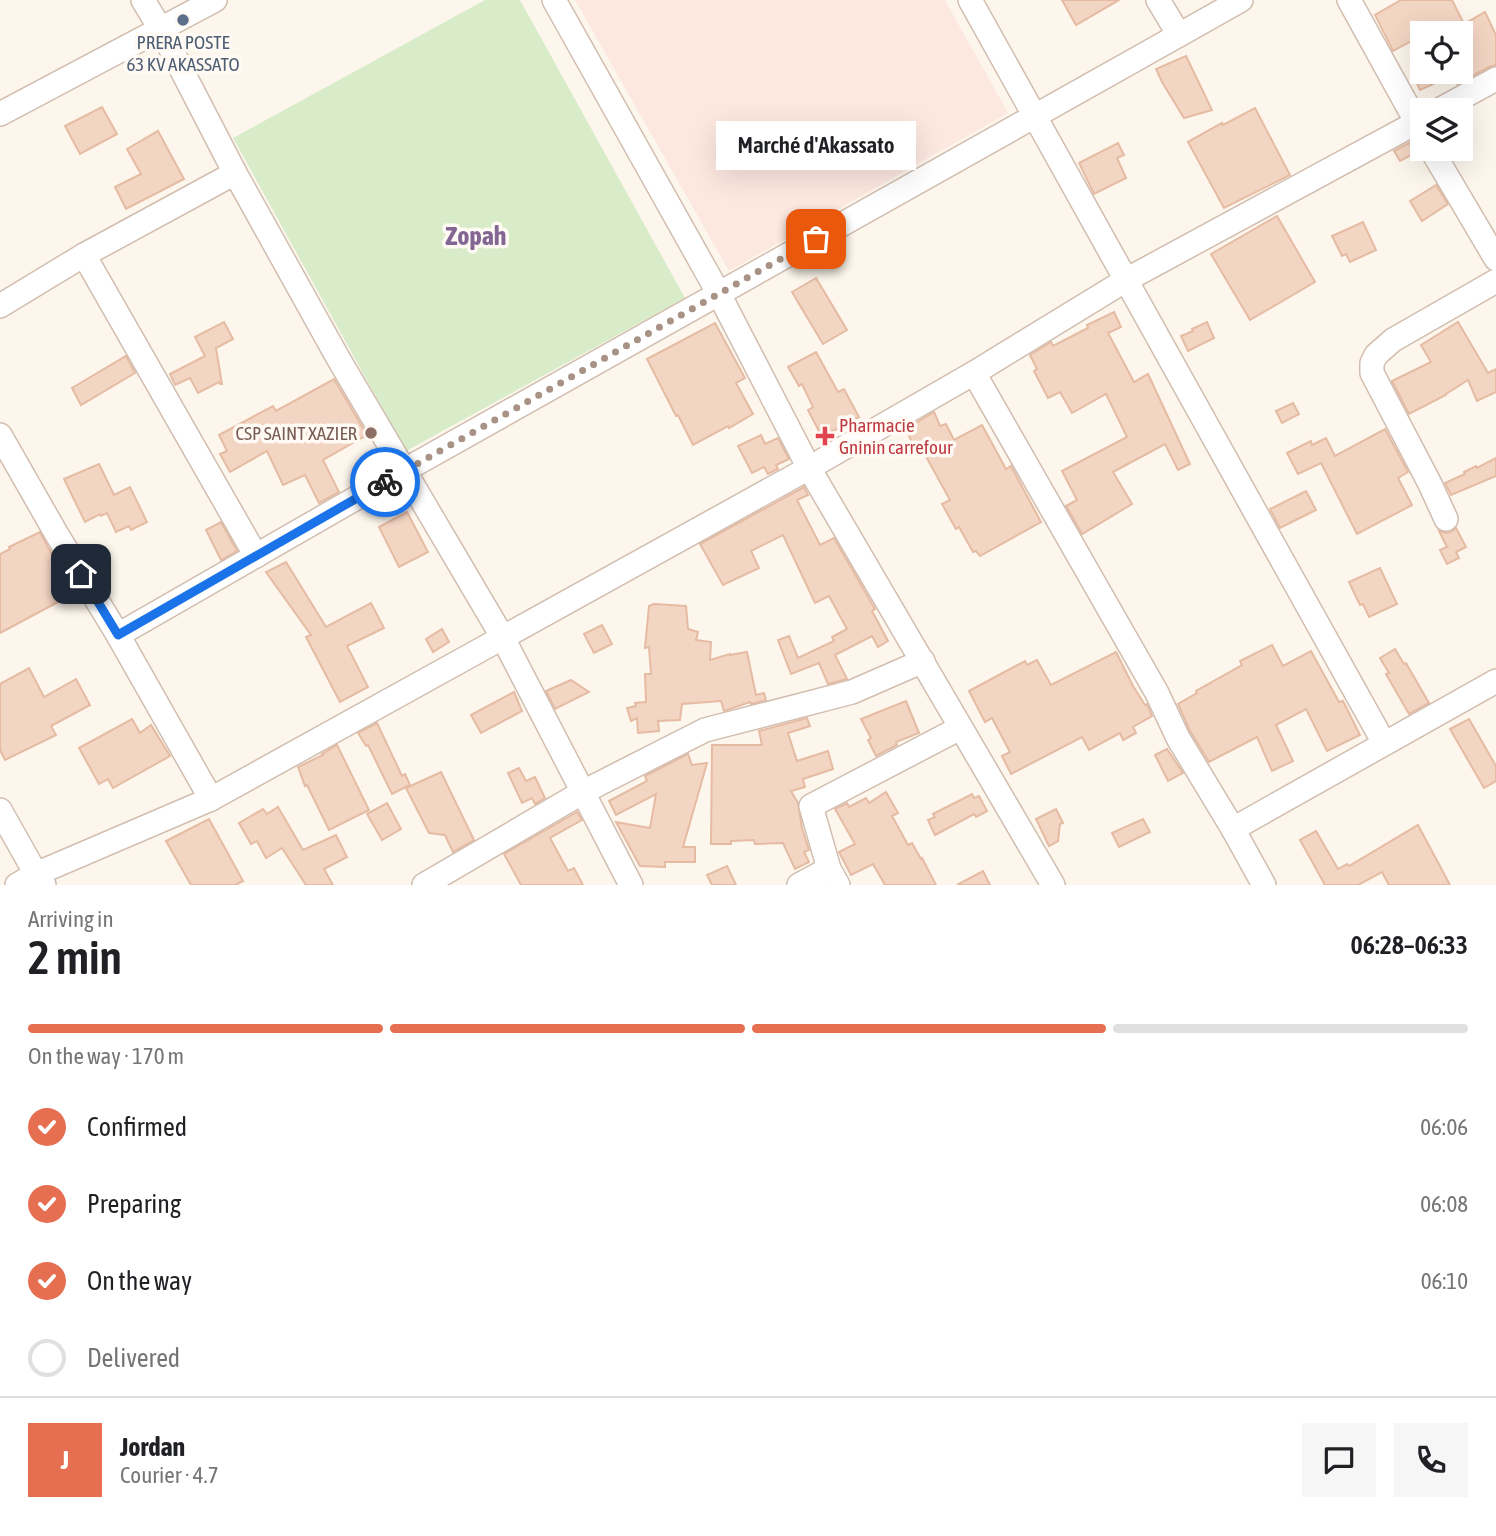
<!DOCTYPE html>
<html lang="en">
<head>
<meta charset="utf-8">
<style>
  :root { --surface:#fff; --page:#f6f6f6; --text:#202124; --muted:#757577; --line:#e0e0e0; --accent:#e76f51 }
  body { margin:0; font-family:"Asap Condensed",sans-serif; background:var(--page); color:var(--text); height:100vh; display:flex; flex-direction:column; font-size:26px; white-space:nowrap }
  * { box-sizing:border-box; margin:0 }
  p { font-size:23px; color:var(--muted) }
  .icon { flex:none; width:38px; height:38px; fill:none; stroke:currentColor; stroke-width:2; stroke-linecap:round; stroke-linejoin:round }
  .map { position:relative; height:885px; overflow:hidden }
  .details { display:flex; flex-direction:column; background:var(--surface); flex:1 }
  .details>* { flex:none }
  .tools { position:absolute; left:1410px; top:21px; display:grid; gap:14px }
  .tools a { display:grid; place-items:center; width:63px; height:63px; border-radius:0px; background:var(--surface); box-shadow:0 7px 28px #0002; font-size:35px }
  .pin { position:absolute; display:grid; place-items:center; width:60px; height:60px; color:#fff; margin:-30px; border-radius:14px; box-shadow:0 4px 10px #0006 }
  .courier { position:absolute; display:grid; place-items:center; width:70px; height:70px; margin:-35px; border:5px solid #1a73e8; border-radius:50%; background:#fff; color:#222; box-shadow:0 2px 9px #0007 }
  .bubble { position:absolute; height:49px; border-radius:0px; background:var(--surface); box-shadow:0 7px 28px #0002; font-size:23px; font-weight:600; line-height:49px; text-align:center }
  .summary em { font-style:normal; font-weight:600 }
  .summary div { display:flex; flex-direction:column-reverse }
  .summary { display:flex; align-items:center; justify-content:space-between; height:119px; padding:0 28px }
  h1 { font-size:46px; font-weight:600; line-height:52px }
  .bar { display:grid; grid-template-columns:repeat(4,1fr); gap:10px 7px; align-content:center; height:84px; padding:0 28px }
  .bar i { height:9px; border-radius:5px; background:var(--line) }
  .bar .current { background:var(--accent) }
  .bar p { grid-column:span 4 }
  .line { display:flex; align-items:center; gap:18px; padding:0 28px; border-top:2px solid var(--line) }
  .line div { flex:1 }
  .round { display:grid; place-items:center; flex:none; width:74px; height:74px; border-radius:0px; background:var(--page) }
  ol { padding:0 28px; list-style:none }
  li { display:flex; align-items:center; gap:21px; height:77px }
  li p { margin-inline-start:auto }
  li .icon { padding:7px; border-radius:50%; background:var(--accent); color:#fff; stroke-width:4 }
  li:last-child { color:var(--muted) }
  li i { width:38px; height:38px; border:4px solid var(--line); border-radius:50% }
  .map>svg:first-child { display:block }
  .commercial { fill:#fde8e0 }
  .green { fill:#d8ecc9 }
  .building { fill:#f3d5c3; stroke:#e6bba3; stroke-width:2 }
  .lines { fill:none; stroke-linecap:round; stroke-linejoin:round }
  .minor-casing { stroke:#d1beb0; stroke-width:26 }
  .minor { stroke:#fff; stroke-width:23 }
  .done { stroke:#a89285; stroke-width:7; stroke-dasharray:0 12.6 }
  .route { stroke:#1a73e8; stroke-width:9 }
  .service-dot { fill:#5c6f8a; stroke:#fffaf3; stroke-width:2.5 }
  .education-dot { fill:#8d6e63; stroke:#fffaf3; stroke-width:2.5 }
  .health-dot { fill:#e0444e; stroke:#fffaf3; stroke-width:2.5 }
  .labels { text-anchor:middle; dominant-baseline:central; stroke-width:7; stroke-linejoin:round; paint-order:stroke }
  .service-label { font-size:19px; fill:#4e5e75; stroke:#fffaf3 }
  .health-label { font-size:19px; fill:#be3a42; stroke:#fffaf3; text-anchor:start }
  .education-label { font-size:19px; fill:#785e54; stroke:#fffaf3; text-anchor:end }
  .district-label { font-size:26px; font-weight:bold; fill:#846695; stroke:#fffaf3 }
</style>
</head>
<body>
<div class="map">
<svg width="1496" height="885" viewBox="0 0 1496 885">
  <rect width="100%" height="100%" fill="#fdf6ec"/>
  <path class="commercial" d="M575,0H945L1008,113L729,271Z"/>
  <path class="green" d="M485,0H520L685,298L406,451L233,138Z"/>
  <g class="building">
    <path d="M1062,0H1119L1076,25Z"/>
    <path d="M1401,0H1452L1464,24L1485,12L1496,35V65L1489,67L1457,84L1453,75L1420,90L1412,72H1461V33H1423V35L1393,51L1375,15Z"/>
    <path d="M1186,56L1212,110L1184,118L1162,82L1156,69Z"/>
    <path d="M102,107L117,134L80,154L65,126Z"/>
    <path d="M1255,108L1290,175L1224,208L1188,142L1222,123L1223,125Z"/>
    <path d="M158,131L184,179L126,209L115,187L141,174L127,149Z"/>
    <path d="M1118,143L1124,155L1117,158L1126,178L1094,194L1079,163Z"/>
    <path d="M1409,143L1415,153L1400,161L1394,151Z"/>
    <path d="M1436,185L1448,204L1422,221L1410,201Z"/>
    <path d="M1277,216L1315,282L1250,320L1211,254Z"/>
    <path d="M1363,222L1376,250L1350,262L1346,254L1342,256L1332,236Z"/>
    <path d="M816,278L847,330L823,344L792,292Z"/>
    <path d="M1114,312L1121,327L1108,333L1134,382L1148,374L1190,464L1178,470L1165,444L1113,472L1132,504L1082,534L1066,506L1077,500L1062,471L1127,437L1106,394L1072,413L1060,392L1048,398L1034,371L1037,369L1030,355L1051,342L1053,346L1088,328L1087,325Z"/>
    <path d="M224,322L233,339L216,348L222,384H220L219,382L198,393L190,378L175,385L170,374L205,356L195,337Z"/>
    <path d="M1207,322L1214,338L1188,351L1181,336L1193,331L1192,329Z"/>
    <path d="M1458,322L1488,373L1496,369V392L1477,401L1468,380L1446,394V395L1409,414L1392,381L1431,362L1421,345Z"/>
    <path d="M715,323L745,378L736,383L753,414L729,428L728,426L693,445L678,415L676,416L647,359Z"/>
    <path d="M816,352L838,392L844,389L859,417L822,437L808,410L813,407L802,384L799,386L788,367Z"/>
    <path d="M126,356L135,373L81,405L72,388Z"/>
    <path d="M334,379L367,435L323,460L339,492L319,503L305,475L283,485L267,451L230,472L220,454L227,451L219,435L273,406L276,411Z"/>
    <path d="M1293,403L1299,414L1282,423L1276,411Z"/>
    <path d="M934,412L940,426L946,424L954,440L982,425L1006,469L1011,466L1041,522L980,556L976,551L973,552L959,527L956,529L942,504L950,500L923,451L917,454L906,429Z"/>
    <path d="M1385,429L1408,472L1398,478L1412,505L1357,534L1321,463L1298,474L1287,453L1311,441L1312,445L1326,438L1335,456Z"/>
    <path d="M761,435L765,444L778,438L789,459L776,465L778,469L768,474L764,467L752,473L738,446Z"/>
    <path d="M1496,458V476L1451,495L1445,483L1465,474L1464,472L1476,466L1477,468Z"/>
    <path d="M99,464L114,495L130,487L147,522L131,530L129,526L116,532L107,513L101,516L100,514L85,522L64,479Z"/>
    <path d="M804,487L808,495L797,500L820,545L834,538L875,609L872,611L888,641L878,647L872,636L835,655L847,679L828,684L819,663L791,674L778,640L789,636L798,658L834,641L832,637L847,629L829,596L815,603L783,535L751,551L759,568L723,585L700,544Z"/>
    <path d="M1306,491L1316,510L1280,528L1270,509Z"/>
    <path d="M407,512L428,552L399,567L379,527Z"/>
    <path d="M221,522L237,551L221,560L206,530Z"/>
    <path d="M1456,528L1466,547L1456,552L1459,558L1447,564L1440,550L1447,547L1439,531L1445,533L1451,532Z"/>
    <path d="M40,532L73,594L0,633V554L10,549L9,547Z"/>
    <path d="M286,562L326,627L371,603L384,628L347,646L368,687L340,702L306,637L311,635L266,572Z"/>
    <path d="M1380,568L1397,604L1369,617L1363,604L1360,605L1349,582Z"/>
    <path d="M654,604L686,606L688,629L698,632L696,640L711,642L710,660L730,654V655L747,652L756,695L764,693L766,700L751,704L750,702L724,711L721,701L682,704L680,720L658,721L659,731L638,733L637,718L631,721L627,708L636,706L635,703L646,702L645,674H651L649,647L645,648L649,606Z"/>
    <path d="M602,625L612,644L594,653L584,634Z"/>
    <path d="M442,629L449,642L433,652L426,639Z"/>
    <path d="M1272,645L1283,666L1311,651L1339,702L1343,701L1360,735L1327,751L1306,709L1276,725L1293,761L1272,771L1257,737L1209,762L1190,731L1178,704L1197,693L1196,691L1242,665L1240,661Z"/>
    <path d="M1395,649L1404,664L1406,663L1429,703L1409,714L1386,674L1389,673L1380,658Z"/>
    <path d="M1116,652L1133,686L1145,705L1147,704L1152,716L1133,727L1136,733L1123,740L1120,733L1089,750L1082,737L1011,774L1002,756L1010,752L992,718L985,722L969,691L1025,661L1027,665L1037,660L1051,685Z"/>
    <path d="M29,668L44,697L76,679L90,705L51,726L56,735L5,760L0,750V684Z"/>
    <path d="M571,680L589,692L555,709L546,691Z"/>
    <path d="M514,692L522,711L481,733L471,715Z"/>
    <path d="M906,701L919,733L896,742L897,745L876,756L868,740L871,738L861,719Z"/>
    <path d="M807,718L810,726L788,733L797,761L828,751L833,769L803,779L805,787L791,791L798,803L802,828L809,850L804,852L809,862L795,869L783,843L755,844L754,840L731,841V844H711L712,745H762L759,731Z"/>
    <path d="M132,719L140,733L151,725L170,756L113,788L108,779L99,784L79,748Z"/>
    <path d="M1469,719L1496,766V781L1484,788L1450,729Z"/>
    <path d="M377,723L402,776L405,774L410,785L392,794L368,745L366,746L358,733Z"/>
    <path d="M337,745L369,810L329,830L307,785L305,786L298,767L323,755L322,754Z"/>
    <path d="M1167,749L1183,773L1168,781L1155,755Z"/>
    <path d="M688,754L692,765L707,763L683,847H695V862H665V867L640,866L616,822L650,828L656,794L616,815L609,801L647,781L645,776Z"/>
    <path d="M519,768L526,781L535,777L545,798L535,804L532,798L522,803L508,773Z"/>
    <path d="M441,772L474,840L453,852L445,835L429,833L406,788Z"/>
    <path d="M886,792L898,813L892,816L908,845L912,843L921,859L922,858L936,885H885L873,864L851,875L839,852L855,844L835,809L847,803L849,807L866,798L869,803Z"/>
    <path d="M972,794L974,798L979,796L987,811L976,817L974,814L935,835L928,820L935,817L933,814Z"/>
    <path d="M387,803L401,829L382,840L367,814Z"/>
    <path d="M278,807L303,850L336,835L347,857L324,869L333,885H306L282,848L266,858L257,841L251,844L239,823L263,809L267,814Z"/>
    <path d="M1056,809L1063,823L1060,824L1058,841L1049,846L1036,819Z"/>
    <path d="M577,812L582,820L550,838L568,871L574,868L583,885H521L504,854Z"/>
    <path d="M209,819L243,881L235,885H191L166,841Z"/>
    <path d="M1143,819L1150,832L1119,847L1112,833Z"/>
    <path d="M1418,825L1450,885H1389L1382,872L1358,885H1325L1300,840L1316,831L1338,869L1347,864L1349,866Z"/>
    <path d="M727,866L736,885H712L707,875Z"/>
    <path d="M983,871L990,885H957Z"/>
  </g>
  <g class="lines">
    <g class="minor-casing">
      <g id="minor">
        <path d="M143,0L161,30L235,173L338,358L503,638L631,885"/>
        <path d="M554,0L719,294L809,468L1053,885"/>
        <path d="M970,0L1384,743"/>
        <path d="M1158,0L1179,35L1241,0"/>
        <path d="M1349,0L1423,134"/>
        <path d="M1439,110L1496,79"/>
        <path d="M0,114L215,0"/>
        <path d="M1431,149L1496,259"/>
        <path d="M84,255L256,556"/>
        <path d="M0,306L84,255L235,173"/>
        <path d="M974,373L1157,693L1178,738L1233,829L1264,885"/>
        <path d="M0,435L56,533L118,635L211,799"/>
        <path d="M1446,519L1430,484L1372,373V363L1376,355L1393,340L1496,281"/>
        <path d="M118,635L405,470L1179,35"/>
        <path d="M0,810L36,874L44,885"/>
        <path d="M1233,829L1496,681"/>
        <path d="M17,885L36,874L211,799L809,468L974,373L1126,280L1423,119"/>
        <path d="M424,885L583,792L705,730L852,692L923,661"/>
        <path d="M799,885L829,869"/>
        <path d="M838,885L829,869L811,806L960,728"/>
      </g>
    </g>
    <use href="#minor" class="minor"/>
  </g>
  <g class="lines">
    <path class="done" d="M385,482L816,239"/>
    <path class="route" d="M81,574L118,635L385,482"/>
  </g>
  <circle class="service-dot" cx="183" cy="20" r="7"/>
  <circle class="education-dot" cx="371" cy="433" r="7"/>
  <path class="health-dot" d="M821.5 425.5h7v7h7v7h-7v7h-7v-7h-7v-7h7z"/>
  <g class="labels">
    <g class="service-label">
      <text x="183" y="42">PRERA POSTE<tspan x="183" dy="22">63 KV AKASSATO</tspan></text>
    </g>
    <g class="health-label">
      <text x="839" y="425">Pharmacie<tspan x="839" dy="22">Gninin carrefour</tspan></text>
    </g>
    <g class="education-label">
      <text x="357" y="433">CSP SAINT XAZIER</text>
    </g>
    <g class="district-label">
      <text x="476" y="236">Zopah</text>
    </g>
  </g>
</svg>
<div class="tools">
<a><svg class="icon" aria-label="locate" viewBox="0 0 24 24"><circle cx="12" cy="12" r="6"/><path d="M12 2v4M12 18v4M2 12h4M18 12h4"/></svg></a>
<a><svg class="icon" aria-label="layers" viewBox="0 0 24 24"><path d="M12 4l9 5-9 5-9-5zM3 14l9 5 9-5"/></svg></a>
</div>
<div class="pin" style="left:816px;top:239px;background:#ea580c"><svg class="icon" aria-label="bag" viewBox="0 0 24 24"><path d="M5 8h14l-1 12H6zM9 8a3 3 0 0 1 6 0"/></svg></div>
<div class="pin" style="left:81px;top:574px;background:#1f2937"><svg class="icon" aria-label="home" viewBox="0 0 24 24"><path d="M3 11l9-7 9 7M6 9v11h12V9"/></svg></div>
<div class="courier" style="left:385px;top:482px"><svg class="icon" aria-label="bike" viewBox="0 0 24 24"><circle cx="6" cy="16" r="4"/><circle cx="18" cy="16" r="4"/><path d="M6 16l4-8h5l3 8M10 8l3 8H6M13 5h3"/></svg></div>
<div class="bubble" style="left:716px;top:121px;width:200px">Marché d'Akassato</div>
</div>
<section class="details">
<div class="summary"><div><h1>2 min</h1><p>Arriving in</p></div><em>06:28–06:33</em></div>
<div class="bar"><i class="current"></i><i class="current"></i><i class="current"></i><i></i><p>On the way · 170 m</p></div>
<ol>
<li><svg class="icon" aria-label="check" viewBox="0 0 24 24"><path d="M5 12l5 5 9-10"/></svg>Confirmed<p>06:06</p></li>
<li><svg class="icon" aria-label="check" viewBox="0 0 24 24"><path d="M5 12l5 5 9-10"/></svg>Preparing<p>06:08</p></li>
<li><svg class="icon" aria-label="check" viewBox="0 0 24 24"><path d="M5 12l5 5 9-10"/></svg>On the way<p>06:10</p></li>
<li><i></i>Delivered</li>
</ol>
<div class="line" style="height:126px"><b class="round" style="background:var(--accent);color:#fff">J</b><div><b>Jordan</b><p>Courier · 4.7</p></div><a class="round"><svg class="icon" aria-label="chat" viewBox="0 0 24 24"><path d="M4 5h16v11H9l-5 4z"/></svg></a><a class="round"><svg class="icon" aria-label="phone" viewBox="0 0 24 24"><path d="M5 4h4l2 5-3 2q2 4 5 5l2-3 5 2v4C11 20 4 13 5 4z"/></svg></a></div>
</section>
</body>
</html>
